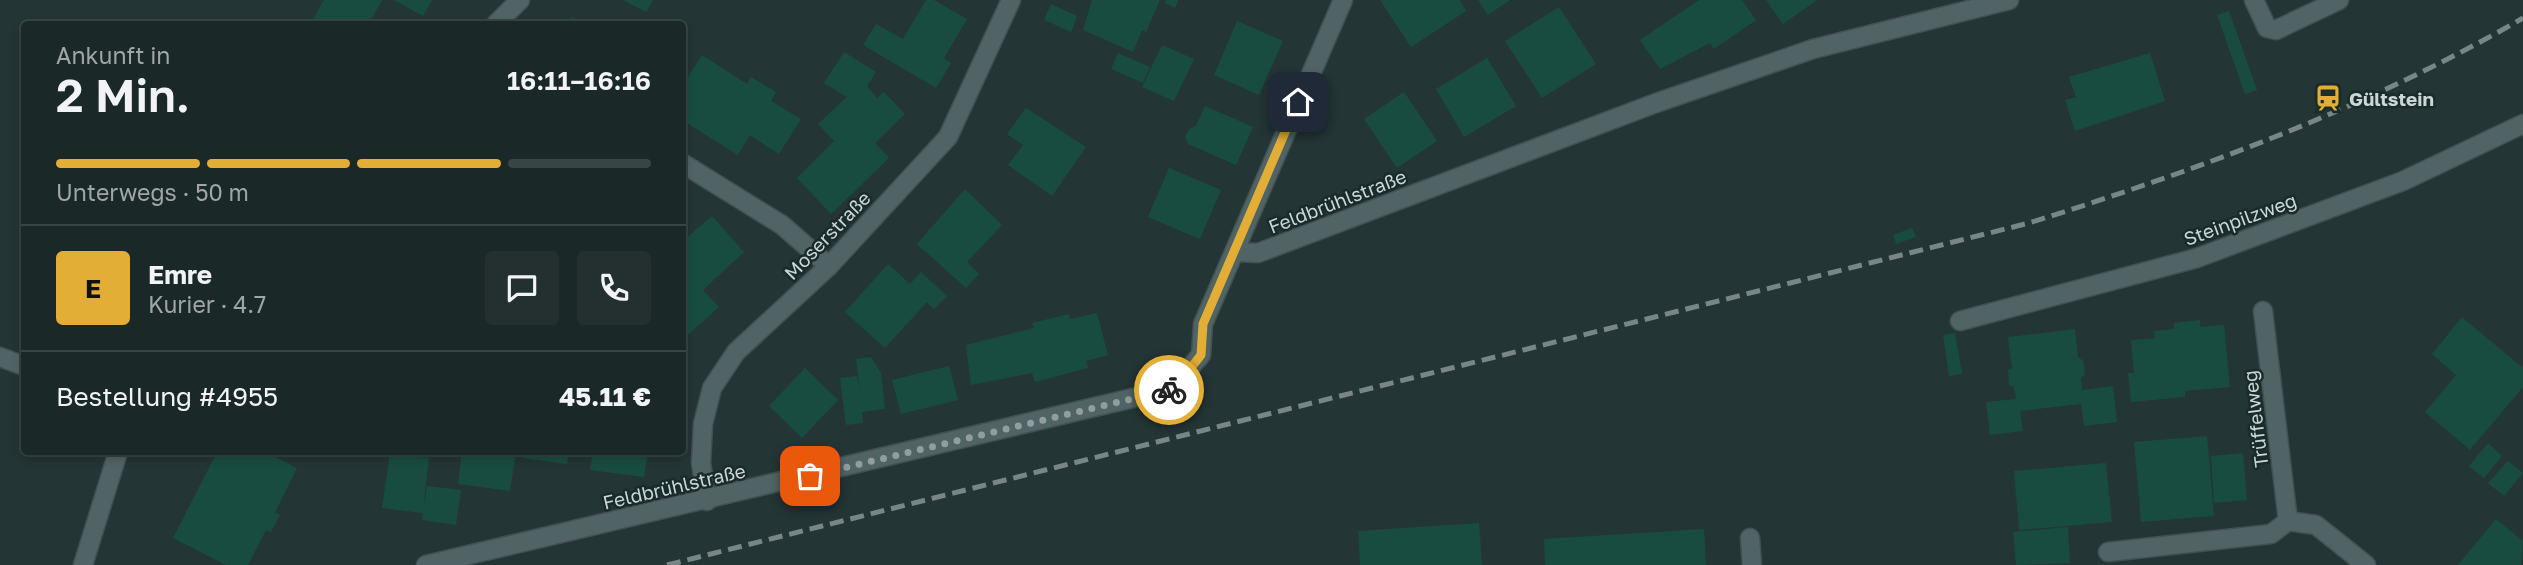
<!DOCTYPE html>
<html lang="de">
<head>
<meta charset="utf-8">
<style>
  :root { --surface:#1b2828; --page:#243030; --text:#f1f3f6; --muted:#a0a6a8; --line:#394445; --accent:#e3ae35 }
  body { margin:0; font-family:"Golos Text",sans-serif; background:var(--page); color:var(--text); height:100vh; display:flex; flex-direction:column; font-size:26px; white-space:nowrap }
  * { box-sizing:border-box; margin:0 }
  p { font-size:23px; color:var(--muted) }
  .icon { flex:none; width:38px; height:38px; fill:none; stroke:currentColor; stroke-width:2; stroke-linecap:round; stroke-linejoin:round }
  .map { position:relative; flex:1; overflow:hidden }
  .details { position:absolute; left:21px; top:21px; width:665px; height:434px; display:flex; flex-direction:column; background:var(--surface); border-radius:7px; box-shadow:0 4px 10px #0003,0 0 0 2px var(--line) }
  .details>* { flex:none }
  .pin { position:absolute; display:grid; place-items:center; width:60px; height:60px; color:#fff; margin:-30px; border-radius:14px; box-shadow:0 4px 10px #0006 }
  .courier { position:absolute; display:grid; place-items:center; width:70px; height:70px; margin:-35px; border:5px solid #e3ae35; border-radius:50%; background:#fff; color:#222; box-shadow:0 2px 9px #0007 }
  .head em { font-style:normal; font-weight:600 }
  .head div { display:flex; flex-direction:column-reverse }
  .head { display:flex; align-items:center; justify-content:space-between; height:119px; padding:0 35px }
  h1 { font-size:46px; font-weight:600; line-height:52px }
  .bar { display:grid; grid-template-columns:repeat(4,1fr); gap:10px 7px; align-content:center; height:84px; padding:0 35px }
  .bar i { height:9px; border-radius:5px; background:var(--line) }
  .bar .selected { background:var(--accent) }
  .bar p { grid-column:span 4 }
  .line { display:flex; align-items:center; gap:18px; padding:0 35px; border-top:2px solid var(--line) }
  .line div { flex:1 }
  .round { display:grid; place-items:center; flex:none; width:74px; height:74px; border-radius:7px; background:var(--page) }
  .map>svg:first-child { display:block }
  .building { fill:#194c41 }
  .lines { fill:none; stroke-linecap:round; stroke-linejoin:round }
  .lane-casing { stroke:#415051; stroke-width:21 }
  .street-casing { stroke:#415051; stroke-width:21 }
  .secondary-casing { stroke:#415051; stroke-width:21 }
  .lane { stroke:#516465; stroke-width:18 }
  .street { stroke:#516465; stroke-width:18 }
  .secondary { stroke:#516465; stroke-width:18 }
  .rail { stroke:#788686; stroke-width:5; stroke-dasharray:14 7; stroke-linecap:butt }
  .done { stroke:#919e9e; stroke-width:7; stroke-dasharray:0 12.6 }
  .route { stroke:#e3ae35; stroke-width:9 }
  .labels { text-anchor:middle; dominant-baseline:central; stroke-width:5; stroke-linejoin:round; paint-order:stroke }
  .poi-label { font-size:19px; font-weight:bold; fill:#cbd6d6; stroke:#1a2b2c; text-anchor:start }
  .street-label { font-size:19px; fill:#cbd6d6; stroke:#1a2b2c }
</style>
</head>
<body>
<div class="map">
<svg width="2523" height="565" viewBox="0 0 2523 565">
  <rect width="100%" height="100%" fill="#243536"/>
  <g class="building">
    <path d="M324,0H382L369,24H310Z"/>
    <path d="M394,0H432L423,16Z"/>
    <path d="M623,0H653L646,12Z"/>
    <path d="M926,0H934L967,19L944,58L951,63L936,88L863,45L876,24L903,39Z"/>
    <path d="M1092,0H1160L1146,32L1142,30L1133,52L1083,30Z"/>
    <path d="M1166,0H1178L1175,8L1165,3Z"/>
    <path d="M1380,0H1460L1466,11L1411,47Z"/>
    <path d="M1478,0H1510L1488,15Z"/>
    <path d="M1699,0H1742L1756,20L1714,49L1710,43L1660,69L1640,40Z"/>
    <path d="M1766,0H1817L1783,24Z"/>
    <path d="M1051,4L1077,16L1071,32L1044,20Z"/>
    <path d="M1559,7L1596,64L1542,98L1505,41Z"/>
    <path d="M2229,11L2257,90L2245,94L2217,15Z"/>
    <path d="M572,17L585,24H567Z"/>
    <path d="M1237,21L1283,41L1259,95L1214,75Z"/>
    <path d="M1162,45L1194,59L1174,101L1142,87Z"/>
    <path d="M844,52L876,72L867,86L877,98L884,92L905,114L875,143L889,158L831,214L797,178L834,141L818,124L847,97L824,83Z"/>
    <path d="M1118,53L1150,67L1143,83L1111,69Z"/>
    <path d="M2150,53L2165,101L2075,131L2065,100L2076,97L2069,77Z"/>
    <path d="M702,55L747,84L751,77L776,92L771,101L801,119L779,154L750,135L738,155L682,120V76L687,79Z"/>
    <path d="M1487,58L1516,106L1464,137L1436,89Z"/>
    <path d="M1404,92L1437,141L1397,168L1364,119Z"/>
    <path d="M1205,106L1253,127L1236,165L1188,144L1185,137L1189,129L1196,126Z"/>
    <path d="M1026,108L1086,147L1052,196L1008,165L1023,145L1007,134Z"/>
    <path d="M1169,168L1221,190L1200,239L1148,217Z"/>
    <path d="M965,189L1002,225L967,262L979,274L966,288L917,244Z"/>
    <path d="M712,216L744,252L703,290L719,307L682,340V242Z"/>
    <path d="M1912,228L1916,237L1896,244L1893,235Z"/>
    <path d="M888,264L910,284L921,272L947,296L934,309L927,302L885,348L845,312Z"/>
    <path d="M1097,313L1108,355L1086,361L1088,368L1035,382L1032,373L971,385L966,345L1034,328L1032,323L1069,314L1070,319Z"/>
    <path d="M2462,317L2523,368V387L2470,450L2425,412L2456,375L2432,354Z"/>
    <path d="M2200,320V327L2224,325L2230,387L2185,391V397L2131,402L2128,373H2134L2131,340L2155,338L2154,331L2174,329V323Z"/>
    <path d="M2075,329L2078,358L2083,360L2085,375L2081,378L2082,390L2113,386L2117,422L2084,426L2081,404L2020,411L2023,431L1990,435L1986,402L2016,399L2014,387L2009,385L2008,370L2012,368L2008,337Z"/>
    <path d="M1955,333L1962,374L1949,376L1943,335Z"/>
    <path d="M871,357L881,373L885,409L862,412L863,423L846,425L840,378L857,376L860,393L856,359Z"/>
    <path d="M949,366L958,400L901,414L892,380Z"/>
    <path d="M805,368L838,400L802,438L769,406Z"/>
    <path d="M2207,436L2214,516L2141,522L2134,442Z"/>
    <path d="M2488,443L2502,456L2484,478L2469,466Z"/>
    <path d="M217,452H265L297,468L275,512L280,515L271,532L266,530L248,565H226L173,538Z"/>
    <path d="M462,452H516L510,491L458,484Z"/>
    <path d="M524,452H569L567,464L523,458Z"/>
    <path d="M593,452H648L644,477L590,470Z"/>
    <path d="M390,453L429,458L423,510L427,486L461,490L456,525L422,520L423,513L382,508Z"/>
    <path d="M2243,453L2247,500L2214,503L2211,456Z"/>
    <path d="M2508,461L2523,473L2504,496L2488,483Z"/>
    <path d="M2106,463L2112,522L2019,530L2014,471Z"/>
    <path d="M2496,519L2523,541L2521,565H2458Z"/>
    <path d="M1479,523L1482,565H1360L1358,531Z"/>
    <path d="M2068,527L2070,563L2016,565L2013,532Z"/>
    <path d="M1704,529L1706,565H1545L1544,539Z"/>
  </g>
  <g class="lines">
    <g class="lane-casing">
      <g id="lane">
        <path d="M2254,0L2267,28L2276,30L2339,0"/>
        <path d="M1960,321L2197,258L2403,181L2523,124"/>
      </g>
    </g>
    <g class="street-casing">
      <g id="street">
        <path d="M682,163L782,225L829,266"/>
        <path d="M1235,252L1258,253L1656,103L1813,49L2009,0"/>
        <path d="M2263,311L2288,521"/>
        <path d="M0,357L24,366"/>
        <path d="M707,501L701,463L703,424L712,388L736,352L829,266L948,137L1011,0"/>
        <path d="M1750,538L1752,565"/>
        <path d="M2108,552L2271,534L2288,521L2316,525L2366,565"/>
        <path d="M426,565L1171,389L1201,355L1203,324L1343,0"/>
      </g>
    </g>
    <g class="secondary-casing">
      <g id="secondary">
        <path d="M496,24L520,0"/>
        <path d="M83,565L118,452"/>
      </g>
    </g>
    <use href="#lane" class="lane"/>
    <use href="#street" class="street"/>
    <use href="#secondary" class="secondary"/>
    <path class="rail" d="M667,565L2029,223C2200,169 2368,108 2523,18"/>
  </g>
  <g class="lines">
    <path class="done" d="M810,476L1169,390"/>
    <path class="route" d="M1169,390L1179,383L1201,355L1203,324L1298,102"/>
  </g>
  <defs>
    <g id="station-bare" transform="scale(2.1)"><path d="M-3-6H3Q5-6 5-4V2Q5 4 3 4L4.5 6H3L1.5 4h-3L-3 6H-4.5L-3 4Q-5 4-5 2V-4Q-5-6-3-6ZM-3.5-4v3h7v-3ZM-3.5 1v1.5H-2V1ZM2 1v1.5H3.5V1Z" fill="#e3ae35" stroke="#1a2b2c" stroke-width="2.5" paint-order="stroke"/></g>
  </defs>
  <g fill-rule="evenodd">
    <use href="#station-bare" x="2328" y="98"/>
  </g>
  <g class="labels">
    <g class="poi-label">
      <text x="2349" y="98">Gültstein</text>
    </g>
    <g class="street-label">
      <text transform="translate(1337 201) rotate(-21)">Feldbrühlstraße</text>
      <text transform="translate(2240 219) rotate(-20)">Steinpilzweg</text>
      <text transform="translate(827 235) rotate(-46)">Moserstraße</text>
      <text transform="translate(2255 419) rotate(-97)">Trüffelweg</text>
      <text transform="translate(674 486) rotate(-13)">Feldbrühlstraße</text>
    </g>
  </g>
</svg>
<div class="pin" style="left:810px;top:476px;background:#ea580c"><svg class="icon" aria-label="bag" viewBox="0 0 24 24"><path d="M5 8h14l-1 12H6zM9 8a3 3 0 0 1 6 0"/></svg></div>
<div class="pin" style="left:1298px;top:102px;background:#1f2937"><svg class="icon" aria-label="home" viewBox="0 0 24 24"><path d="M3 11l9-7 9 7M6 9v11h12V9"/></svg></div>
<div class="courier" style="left:1169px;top:390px"><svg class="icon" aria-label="bike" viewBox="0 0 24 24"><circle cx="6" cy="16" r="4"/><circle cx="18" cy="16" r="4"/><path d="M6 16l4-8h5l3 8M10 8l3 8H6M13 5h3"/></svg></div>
<section class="details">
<div class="head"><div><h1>2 Min.</h1><p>Ankunft in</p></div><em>16:11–16:16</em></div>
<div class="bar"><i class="selected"></i><i class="selected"></i><i class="selected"></i><i></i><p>Unterwegs · 50 m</p></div>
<div class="line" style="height:126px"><b class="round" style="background:var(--accent);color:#111">E</b><div><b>Emre</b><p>Kurier · 4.7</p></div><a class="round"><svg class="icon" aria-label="chat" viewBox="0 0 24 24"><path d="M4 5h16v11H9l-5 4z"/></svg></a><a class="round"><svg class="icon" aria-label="phone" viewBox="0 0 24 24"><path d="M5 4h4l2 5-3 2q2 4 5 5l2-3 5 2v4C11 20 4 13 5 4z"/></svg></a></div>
<div class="line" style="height:91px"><div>Bestellung #4955</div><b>45.11 €</b></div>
</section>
</div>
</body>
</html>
